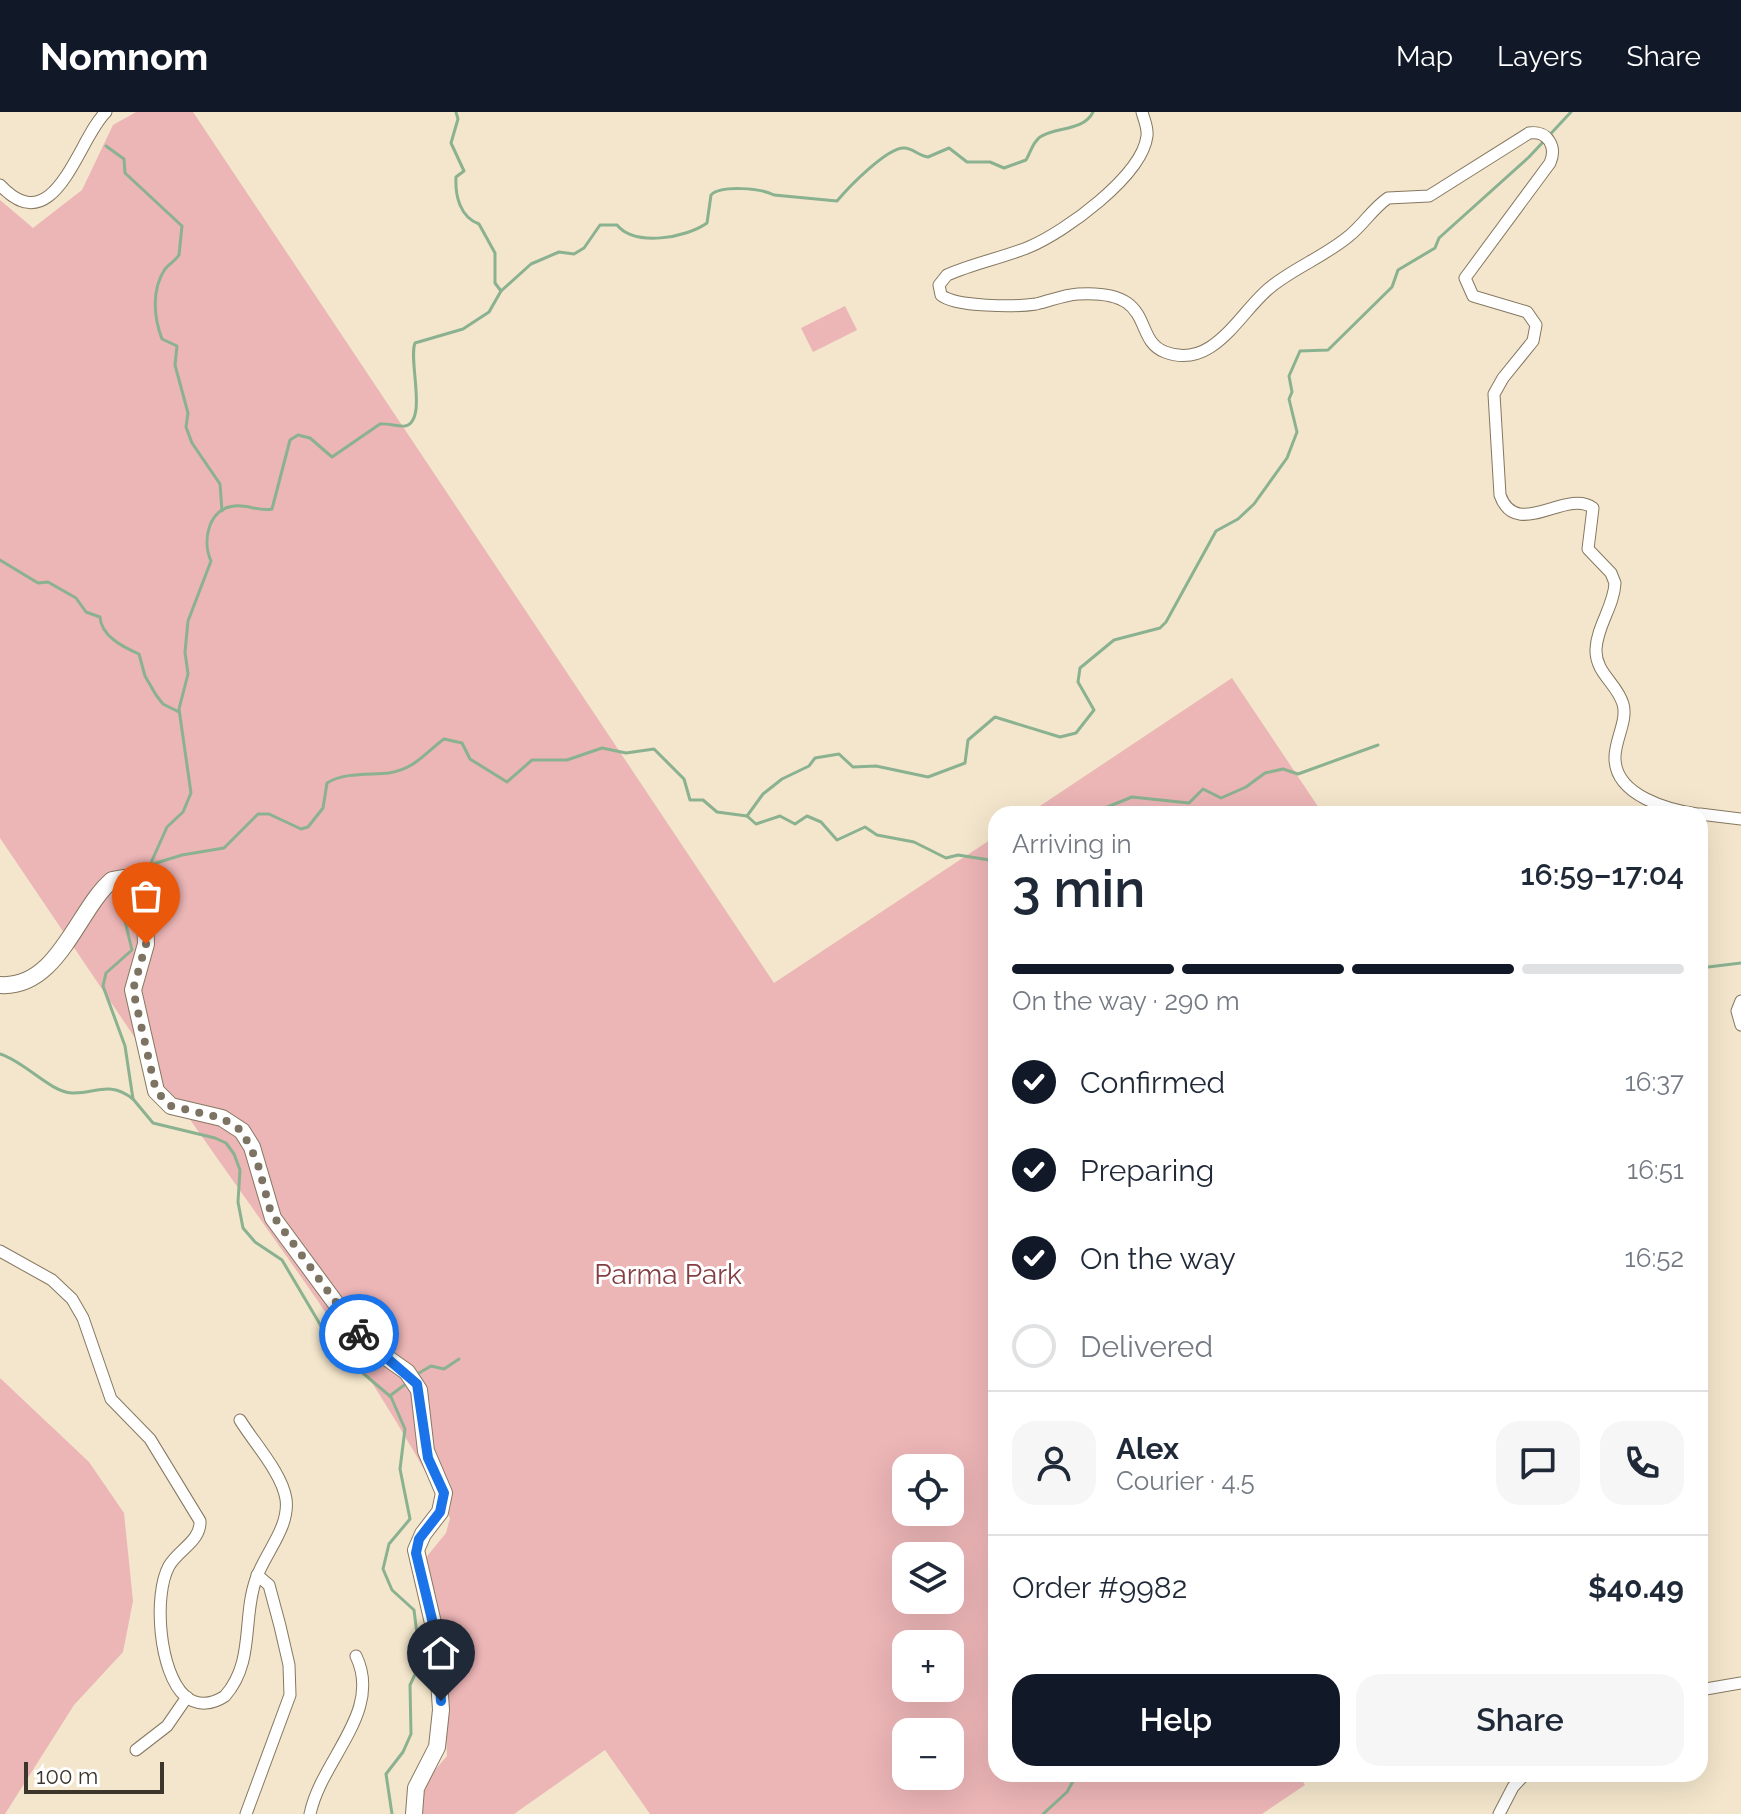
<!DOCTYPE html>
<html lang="en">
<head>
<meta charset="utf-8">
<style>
  :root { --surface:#fff; --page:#f6f6f7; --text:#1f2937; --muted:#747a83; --line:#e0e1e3; --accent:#111827 }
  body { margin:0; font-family:Raleway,sans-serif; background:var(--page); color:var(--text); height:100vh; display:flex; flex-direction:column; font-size:30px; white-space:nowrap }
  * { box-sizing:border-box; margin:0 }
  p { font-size:26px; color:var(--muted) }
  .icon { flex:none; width:44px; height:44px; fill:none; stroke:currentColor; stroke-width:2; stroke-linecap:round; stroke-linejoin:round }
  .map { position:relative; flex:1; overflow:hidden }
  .panel { position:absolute; left:988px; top:694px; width:720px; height:976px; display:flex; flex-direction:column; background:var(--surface); border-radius:24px; box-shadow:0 8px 32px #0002 }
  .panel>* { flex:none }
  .fabs { position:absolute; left:892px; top:1342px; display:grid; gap:16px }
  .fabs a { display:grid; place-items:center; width:72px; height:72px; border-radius:16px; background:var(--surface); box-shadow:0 8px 32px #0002; font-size:40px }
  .scale { position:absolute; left:24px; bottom:20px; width:140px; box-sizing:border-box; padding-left:8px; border:4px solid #3b352b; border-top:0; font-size:22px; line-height:28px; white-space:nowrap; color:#3b352b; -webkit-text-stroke:6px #fff; paint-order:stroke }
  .pin { position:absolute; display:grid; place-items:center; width:68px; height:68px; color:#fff; margin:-82px -34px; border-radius:50% 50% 50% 0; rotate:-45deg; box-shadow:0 0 8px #0007 }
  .pin .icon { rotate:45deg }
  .courier { position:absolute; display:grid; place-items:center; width:80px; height:80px; margin:-40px; border:6px solid #1a73e8; border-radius:50%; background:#fff; color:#222; box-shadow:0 2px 10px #0007 }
  .headline em { font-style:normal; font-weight:600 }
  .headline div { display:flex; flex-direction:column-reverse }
  .headline { display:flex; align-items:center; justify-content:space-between; height:136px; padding:0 24px }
  h1 { font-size:52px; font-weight:600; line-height:60px }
  .bar { display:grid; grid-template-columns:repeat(4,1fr); gap:12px 8px; align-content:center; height:96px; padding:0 24px }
  .bar i { height:10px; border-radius:6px; background:var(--line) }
  .bar .on { background:var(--accent) }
  .bar p { grid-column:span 4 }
  .line { display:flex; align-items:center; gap:20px; padding:0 24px; border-top:2px solid var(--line) }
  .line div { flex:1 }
  .round { display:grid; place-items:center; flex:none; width:84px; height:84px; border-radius:24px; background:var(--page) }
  ol { padding:0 24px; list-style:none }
  li { display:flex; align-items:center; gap:24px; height:88px }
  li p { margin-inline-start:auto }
  li .icon { padding:8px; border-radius:50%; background:var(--accent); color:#fff; stroke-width:4 }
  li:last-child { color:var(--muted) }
  li i { width:44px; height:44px; border:4px solid var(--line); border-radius:50% }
  .primary-button { display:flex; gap:16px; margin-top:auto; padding:16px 24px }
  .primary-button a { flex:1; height:92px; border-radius:24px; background:var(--accent); color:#fff; font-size:32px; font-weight:600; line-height:92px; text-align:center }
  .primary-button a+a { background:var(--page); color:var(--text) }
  header { display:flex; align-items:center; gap:48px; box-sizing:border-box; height:112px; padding:0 40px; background:var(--accent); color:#fff }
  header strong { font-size:38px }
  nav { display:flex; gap:44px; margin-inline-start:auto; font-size:28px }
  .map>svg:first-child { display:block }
  .green { fill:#ecb5b6; fill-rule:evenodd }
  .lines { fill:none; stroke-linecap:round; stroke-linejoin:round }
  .stream { stroke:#8ab290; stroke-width:3 }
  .minor-casing { stroke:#857860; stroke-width:13 }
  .secondary-casing { stroke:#857860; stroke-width:18 }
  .minor { stroke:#fff; stroke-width:11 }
  .secondary { stroke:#fff; stroke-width:16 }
  .done { stroke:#7c7363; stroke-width:8; stroke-dasharray:0 14.4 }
  .route { stroke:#1a73e8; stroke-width:10 }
  .labels { text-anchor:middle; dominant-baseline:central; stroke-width:6; stroke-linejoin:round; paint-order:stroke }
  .park-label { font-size:28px; fill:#843e42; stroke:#fff }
</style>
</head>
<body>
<header>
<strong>Nomnom</strong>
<nav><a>Map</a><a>Layers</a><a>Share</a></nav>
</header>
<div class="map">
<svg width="1741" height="1702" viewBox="0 0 1741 1702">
  <rect width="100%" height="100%" fill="#f4e6cc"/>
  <g class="green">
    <path d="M136,0H193L774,871L996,724V1662H1298L1305,1673L1262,1702H650L605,1638L514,1702H423V1672L447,1644L443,1562L422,1460L428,1443L446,1421L450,1406C376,1260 273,1128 180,993L164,990L156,957L0,726V88L33,116L82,78L113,13ZM906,1356H950V1400H906ZM906,1444H950V1488H906ZM906,1532H950V1576H906ZM906,1620H950V1664H906Z"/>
    <path d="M845,194L857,218L813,240L801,216Z"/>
    <path d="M1232,566L1323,702H1028Z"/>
    <path d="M0,1266L89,1350L124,1401L133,1489L123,1540L74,1593L5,1702H0Z"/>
  </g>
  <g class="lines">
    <g class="stream">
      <path d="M456,0L458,7L451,31L464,59L456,65C455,84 460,105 479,112L495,141V171L501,179"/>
      <path d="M106,34L124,47L125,61L182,114L179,143C175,149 169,152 165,157C151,178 154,206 162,227L177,234L175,253L188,301L186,315L192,331L220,372L222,399"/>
      <path d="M0,448L38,471L48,470L76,486L86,500L100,505C101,524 123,535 139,542L145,564L156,583L163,592L179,600"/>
      <path d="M1102,702L1105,696L1132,685L1189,691L1203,677L1221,686L1246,675L1265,661L1283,657L1298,662L1378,633"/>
      <path d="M747,704L756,712L780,704L795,712L807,704L821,710L837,728L865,715L877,723L914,730L946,746L958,743L996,749"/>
      <path d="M150,753L182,743L224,736L258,702H269L301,717L308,715L323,696L327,671C344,660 370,663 389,661C415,657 425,641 444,627L462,631L470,647L507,670L532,648H567L602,636L626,641L654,637L684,667L690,688H703L717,700L747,704L763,682L782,667L809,654L815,646L839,642L853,655L876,654L928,665L965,651L968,628L995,605L1060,625L1076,621L1094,598L1078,570L1080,556L1114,528L1160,516L1166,510L1216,419L1238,407L1254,392L1287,346L1297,320L1289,287L1292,280L1289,264L1300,239L1328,238L1392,175L1398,158L1435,136L1439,126L1529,45L1571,0"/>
      <path d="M137,763L150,753L167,715L183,700L191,681L179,597L188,562L185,540L188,509L211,449C202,429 208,397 234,394C247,392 259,400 272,397L290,328L298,323L310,326L332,345L380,312C388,311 398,315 405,314C428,309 408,248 415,231L463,217L489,200L501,179L531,152L559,140L574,142L584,136L600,113H617C635,135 686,126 707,111L711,83C721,73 761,76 774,83L837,89C848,76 888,34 905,36C914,37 919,44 928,45L949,36L967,50H990L1004,56L1026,48C1031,40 1032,31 1040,25C1055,15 1084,19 1093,0"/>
      <path d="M124,777L121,793L132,838L106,861L103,874L125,934L133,987L153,1011L215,1026L226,1031L234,1042L240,1058L238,1090L243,1116L255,1130L282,1148L324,1219L351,1251L391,1285L405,1317L400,1357L410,1407L389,1432L383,1457L392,1478L414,1498L419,1538L418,1556L410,1573L411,1622L403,1640L386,1662L392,1702"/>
      <path d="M1700,856L1741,851"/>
      <path d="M0,942C24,949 50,980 72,981C96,982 109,968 133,987"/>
      <path d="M419,1261L431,1254L444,1257L459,1247"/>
      <path d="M391,1283L407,1271"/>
      <path d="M1043,1702L1067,1680L1077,1662"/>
    </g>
    <g class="minor-casing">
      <g id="minor">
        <path d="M1142,0C1144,8 1148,15 1147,24C1142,64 1065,120 1029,135C1002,146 974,151 947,163L939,173L941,183C955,195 1016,195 1036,192C1050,189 1063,183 1078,182C1158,177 1131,227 1165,240C1215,259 1241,197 1272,174C1296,155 1325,144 1349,124C1363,113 1373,96 1388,86L1429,84L1529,21C1548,18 1557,35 1550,51L1465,166L1473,184L1527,200L1536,213L1533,229L1503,266L1494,282L1500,383C1516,429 1566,376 1593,396L1588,437L1611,461L1615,471C1614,494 1597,514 1596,537C1595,561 1617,571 1623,592C1628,609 1614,629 1615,647C1616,684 1669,698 1697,702"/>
        <path d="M0,73C55,132 78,26 106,0"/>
        <path d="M1700,702L1741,707"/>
        <path d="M1741,889L1737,899L1741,913"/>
        <path d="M0,1139L52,1168L72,1187L83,1206L111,1287L150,1327L200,1409C201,1429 178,1438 169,1454C153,1483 159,1561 185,1584C198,1595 213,1592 225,1584C255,1550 242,1506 256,1467C265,1441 290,1415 286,1387C282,1361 254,1331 240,1308"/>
        <path d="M1700,1578L1741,1571"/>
        <path d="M136,1638L167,1614L187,1585"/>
        <path d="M246,1702L290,1583L289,1553L280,1514L269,1473L257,1463"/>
        <path d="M310,1702C322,1646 383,1600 356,1544"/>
        <path d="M1499,1702L1513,1675L1525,1662"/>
      </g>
    </g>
    <g class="secondary-casing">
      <path id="secondary" d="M0,873C58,877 77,798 112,768L123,766L133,771L145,799L146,832L133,878L156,979L171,994L222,1006L242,1019L252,1035L273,1106L354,1216L373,1236L407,1260L419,1278L426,1339L444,1381L440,1400L423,1422L416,1438L436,1524L441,1598L437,1635L416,1676L414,1702"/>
    </g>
    <use href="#minor" class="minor"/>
    <use href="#secondary" class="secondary"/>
  </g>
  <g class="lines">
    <path class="done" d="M146,832L133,878L156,979L171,994L222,1006L242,1019L257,1049L271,1101L359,1222"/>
    <path class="route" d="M359,1222L417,1272L428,1346L444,1381L440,1400L419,1427L416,1441L436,1524L441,1589"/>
  </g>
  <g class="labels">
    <g class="park-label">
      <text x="668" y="1162">Parma Park</text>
    </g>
  </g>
</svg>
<div class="fabs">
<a><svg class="icon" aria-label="locate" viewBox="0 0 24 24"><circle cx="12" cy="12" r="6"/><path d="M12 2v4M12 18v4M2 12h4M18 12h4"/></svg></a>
<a><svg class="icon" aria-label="layers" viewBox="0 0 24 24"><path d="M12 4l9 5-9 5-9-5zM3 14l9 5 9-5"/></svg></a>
<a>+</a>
<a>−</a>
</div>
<div class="scale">100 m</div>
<div class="pin" style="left:146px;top:832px;background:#ea580c"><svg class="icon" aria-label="bag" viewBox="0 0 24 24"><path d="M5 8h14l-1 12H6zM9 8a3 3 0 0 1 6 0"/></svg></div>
<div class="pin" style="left:441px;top:1589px;background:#1f2937"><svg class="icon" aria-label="home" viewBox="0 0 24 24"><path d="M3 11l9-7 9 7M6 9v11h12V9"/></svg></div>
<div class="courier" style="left:359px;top:1222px"><svg class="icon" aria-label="bike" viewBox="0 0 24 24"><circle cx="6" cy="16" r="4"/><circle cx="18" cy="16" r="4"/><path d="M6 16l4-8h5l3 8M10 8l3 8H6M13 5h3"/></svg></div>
<section class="panel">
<div class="headline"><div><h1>3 min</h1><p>Arriving in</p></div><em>16:59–17:04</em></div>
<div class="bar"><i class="on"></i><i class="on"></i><i class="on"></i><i></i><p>On the way · 290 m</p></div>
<ol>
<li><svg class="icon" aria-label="check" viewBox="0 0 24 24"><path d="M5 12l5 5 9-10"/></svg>Confirmed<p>16:37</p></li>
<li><svg class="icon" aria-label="check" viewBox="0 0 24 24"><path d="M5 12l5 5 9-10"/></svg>Preparing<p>16:51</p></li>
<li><svg class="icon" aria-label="check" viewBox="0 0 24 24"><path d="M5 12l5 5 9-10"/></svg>On the way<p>16:52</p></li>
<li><i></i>Delivered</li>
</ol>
<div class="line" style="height:144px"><a class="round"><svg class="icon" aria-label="person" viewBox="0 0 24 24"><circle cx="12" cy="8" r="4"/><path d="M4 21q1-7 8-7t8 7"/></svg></a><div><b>Alex</b><p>Courier · 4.5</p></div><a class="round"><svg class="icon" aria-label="chat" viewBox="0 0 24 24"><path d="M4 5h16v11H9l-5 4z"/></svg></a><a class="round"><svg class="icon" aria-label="phone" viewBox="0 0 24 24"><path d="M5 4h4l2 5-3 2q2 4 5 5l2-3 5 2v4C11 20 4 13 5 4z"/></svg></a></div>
<div class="line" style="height:104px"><div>Order #9982</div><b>$40.49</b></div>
<div class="primary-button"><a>Help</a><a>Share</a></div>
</section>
</div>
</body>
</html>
